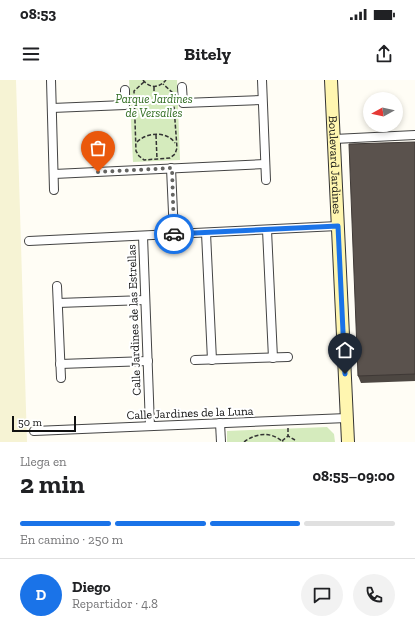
<!DOCTYPE html>
<html lang="es">
<head>
<meta charset="utf-8">
<style>
  :root { --surface:#fff; --page:#f2f2f2; --text:#202124; --muted:#757577; --line:#e0e0e0; --accent:#1a73e8 }
  body { margin:0; font-family:"Zilla Slab",serif; background:var(--page); color:var(--text); height:100vh; display:flex; flex-direction:column; font-size:15px; white-space:nowrap }
  * { box-sizing:border-box; margin:0 }
  p { font-size:13px; color:var(--muted) }
  .icon { flex:none; width:22px; height:22px; fill:none; stroke:currentColor; stroke-width:2; stroke-linecap:round; stroke-linejoin:round }
  .map { position:relative; height:362px; overflow:hidden }
  .side { display:flex; flex-direction:column; background:var(--surface); flex:1 }
  .side>* { flex:none }
  .needle { width:26px; rotate:262deg }
  .controls { position:absolute; left:363px; top:12px; display:grid; gap:8px }
  .controls a { display:grid; place-items:center; width:40px; height:40px; border-radius:50%; background:var(--surface); box-shadow:0 2px 6px #0003; font-size:20px }
  .scale { position:absolute; left:12px; bottom:10px; width:64px; box-sizing:border-box; padding-left:4px; border:2px solid #111; border-top:0; font-size:11px; line-height:14px; white-space:nowrap; color:#111; -webkit-text-stroke:3px #fff; paint-order:stroke }
  .pin { position:absolute; display:grid; place-items:center; width:34px; height:34px; color:#fff; margin:-41px -17px; border-radius:50% 50% 50% 0; rotate:-45deg; box-shadow:0 0 4px #0007 }
  .pin .icon { rotate:45deg }
  .courier { position:absolute; display:grid; place-items:center; width:40px; height:40px; margin:-20px; border:3px solid #1a73e8; border-radius:50%; background:#fff; color:#222; box-shadow:0 1px 5px #0007 }
  .overview em { font-style:normal; font-weight:700 }
  .overview div { display:flex; flex-direction:column-reverse }
  .overview { display:flex; align-items:center; justify-content:space-between; height:68px; padding:0 20px }
  h1 { font-size:26px; font-weight:700; line-height:30px }
  .bar { display:grid; grid-template-columns:repeat(4,1fr); gap:6px 4px; align-content:center; height:48px; padding:0 20px }
  .bar i { height:5px; border-radius:3px; background:var(--line) }
  .bar .active { background:var(--accent) }
  .bar p { grid-column:span 4 }
  .line { display:flex; align-items:center; gap:10px; padding:0 20px; border-top:1px solid var(--line) }
  .line div { flex:1 }
  .round { display:grid; place-items:center; flex:none; width:42px; height:42px; border-radius:21px; background:var(--page) }
  .status { display:flex; justify-content:space-between; align-items:center; height:28px; padding:0 20px; background:var(--surface); direction:ltr }
  .status svg { height:11px; fill:currentColor }
  header { display:flex; justify-content:space-between; align-items:center; height:52px; padding:0 20px; background:var(--surface); font-size:18px; font-weight:700 }
  .map>svg:first-child { display:block }
  .farmland { fill:#f6f3d4 }
  .green { fill:#d5ebbd }
  .lines { fill:none; stroke-linecap:round; stroke-linejoin:round }
  .street-casing { stroke:#444; stroke-width:10 }
  .secondary-casing { stroke:#333; stroke-width:14 }
  .path { stroke:#333; stroke-width:1.5; stroke-dasharray:4 2; stroke-linecap:butt }
  .street { stroke:#fff; stroke-width:8 }
  .secondary { stroke:#fff6b0; stroke-width:12 }
  .wall { fill:#4d4742 }
  .building { fill:#5a524d; stroke:#3f3936 }
  .done { stroke:#646461; stroke-width:4; stroke-dasharray:0 7.2 }
  .route { stroke:#1a73e8; stroke-width:5 }
  .labels { text-anchor:middle; dominant-baseline:central; stroke-width:4; stroke-linejoin:round; paint-order:stroke }
  .park-label { font-size:12px; font-style:italic; fill:#2f6b1f; stroke:#fff }
  .street-label { font-size:12px; fill:#111; stroke:#fff }
</style>
</head>
<body>
<div class="status"><b>08:53</b><svg viewBox="0 0 49 12"><path d="M0 12V9h3v3zM5 12V6h3v6zM10 12V3h3v9zM15 12V0h3v12zM26 1h20v11H26zM47 4h2v5h-2z"/></svg></div>
<header><svg class="icon" aria-label="menu" viewBox="0 0 24 24"><path d="M4 6h16M4 12h16M4 18h16"/></svg>Bitely<svg class="icon" aria-label="share" viewBox="0 0 24 24"><path d="M12 15V3M7 8l5-5 5 5M5 13v7h14v-7"/></svg></header>
<div class="map">
<svg width="415" height="362" viewBox="0 0 415 362">
  <rect width="100%" height="100%" fill="#fffdf5"/>
  <path class="farmland" d="M0,0H16L27,362H0Z"/>
  <g class="green">
    <path d="M129,0H177L180,80L133,82Z"/>
    <path d="M327,347L334,354L335,362H227V351Z"/>
  </g>
  <g class="lines">
    <g class="street-casing">
      <g id="street">
        <path d="M51,0L54,110"/>
        <path d="M262,0L266,100"/>
        <path d="M182,7L183,23L262,20"/>
        <path d="M52,28L125,25V10"/>
        <path d="M334,59L415,55"/>
        <path d="M171,88L174,155"/>
        <path d="M54,94L265,84"/>
        <path d="M267,150L273,278"/>
        <path d="M206,153L212,280"/>
        <path d="M143,156L150,346"/>
        <path d="M29,161L338,146"/>
        <path d="M57,206L61,298"/>
        <path d="M58,223L145,220"/>
        <path d="M195,280L288,277"/>
        <path d="M60,284L148,281"/>
        <path d="M220,343L221,362"/>
        <path d="M34,351L347,338"/>
      </g>
    </g>
    <g class="secondary-casing">
      <g id="secondary">
        <path id="s1" d="M331,0L348,362"/>
      </g>
    </g>
    <g class="path">
      <path d="M143,0C150,9 159,8 166,0"/>
      <path d="M144,2L134,11L136,71L139,76L144,80L170,78L175,74L177,68L173,13L163,4"/>
      <path d="M154,7V16"/>
      <path d="M156,55L157,79"/>
      <path d="M137,62C147,52 167,51 175,63"/>
      <path d="M288,348V356"/>
      <path d="M282,361L288,356L295,360"/>
      <path d="M244,362C256,353 271,351 283,362"/>
    </g>
    <use href="#street" class="street"/>
    <use href="#secondary" class="secondary"/>
  </g>
  <path class="wall" d="M415,62V301L361,303L358,296Z"/>
  <path class="building" d="M415,62V294L358,296L349,64Z"/>
  <g class="lines">
    <path class="done" d="M98,92L172,88L174,154"/>
    <path class="route" d="M174,154L338,146L345,294"/>
  </g>
  <g class="labels">
    <g class="park-label">
      <text x="154" y="19">Parque Jardines<tspan x="154" dy="14">de Versalles</tspan></text>
    </g>
    <g class="street-label">
      <text stroke="none"><textPath href="#s1" startOffset="85">Boulevard Jardines</textPath></text>
      <text transform="translate(134 240) rotate(-92)">Calle Jardines de las Estrellas</text>
      <text transform="translate(190 333) rotate(-2)">Calle Jardines de la Luna</text>
    </g>
  </g>
</svg>
<div class="controls">
<a><svg class="needle" viewBox="-14 -14 28 28"><path d="M0-13l5 13h-10z" fill="#e53935"/><path d="M0 13l5-13h-10z" fill="#757577"/></svg></a>
</div>
<div class="scale">50 m</div>
<div class="pin" style="left:98px;top:92px;background:#ea580c"><svg class="icon" aria-label="bag" viewBox="0 0 24 24"><path d="M5 8h14l-1 12H6zM9 8a3 3 0 0 1 6 0"/></svg></div>
<div class="pin" style="left:345px;top:294px;background:#1f2937"><svg class="icon" aria-label="home" viewBox="0 0 24 24"><path d="M3 11l9-7 9 7M6 9v11h12V9"/></svg></div>
<div class="courier" style="left:174px;top:154px"><svg class="icon" aria-label="car" viewBox="0 0 24 24"><path d="M5 17H2v-5l4-1 3-4h7l3 4 3 1v5h-3M9 17h6M6 11h13"/><circle cx="7" cy="17" r="2"/><circle cx="17" cy="17" r="2"/></svg></div>
</div>
<section class="side">
<div class="overview"><div><h1>2 min</h1><p>Llega en</p></div><em>08:55–09:00</em></div>
<div class="bar"><i class="active"></i><i class="active"></i><i class="active"></i><i></i><p>En camino · 250 m</p></div>
<div class="line" style="height:72px"><b class="round" style="background:var(--accent);color:#fff">D</b><div><b>Diego</b><p>Repartidor · 4.8</p></div><a class="round"><svg class="icon" aria-label="chat" viewBox="0 0 24 24"><path d="M4 5h16v11H9l-5 4z"/></svg></a><a class="round"><svg class="icon" aria-label="phone" viewBox="0 0 24 24"><path d="M5 4h4l2 5-3 2q2 4 5 5l2-3 5 2v4C11 20 4 13 5 4z"/></svg></a></div>
</section>
</body>
</html>
